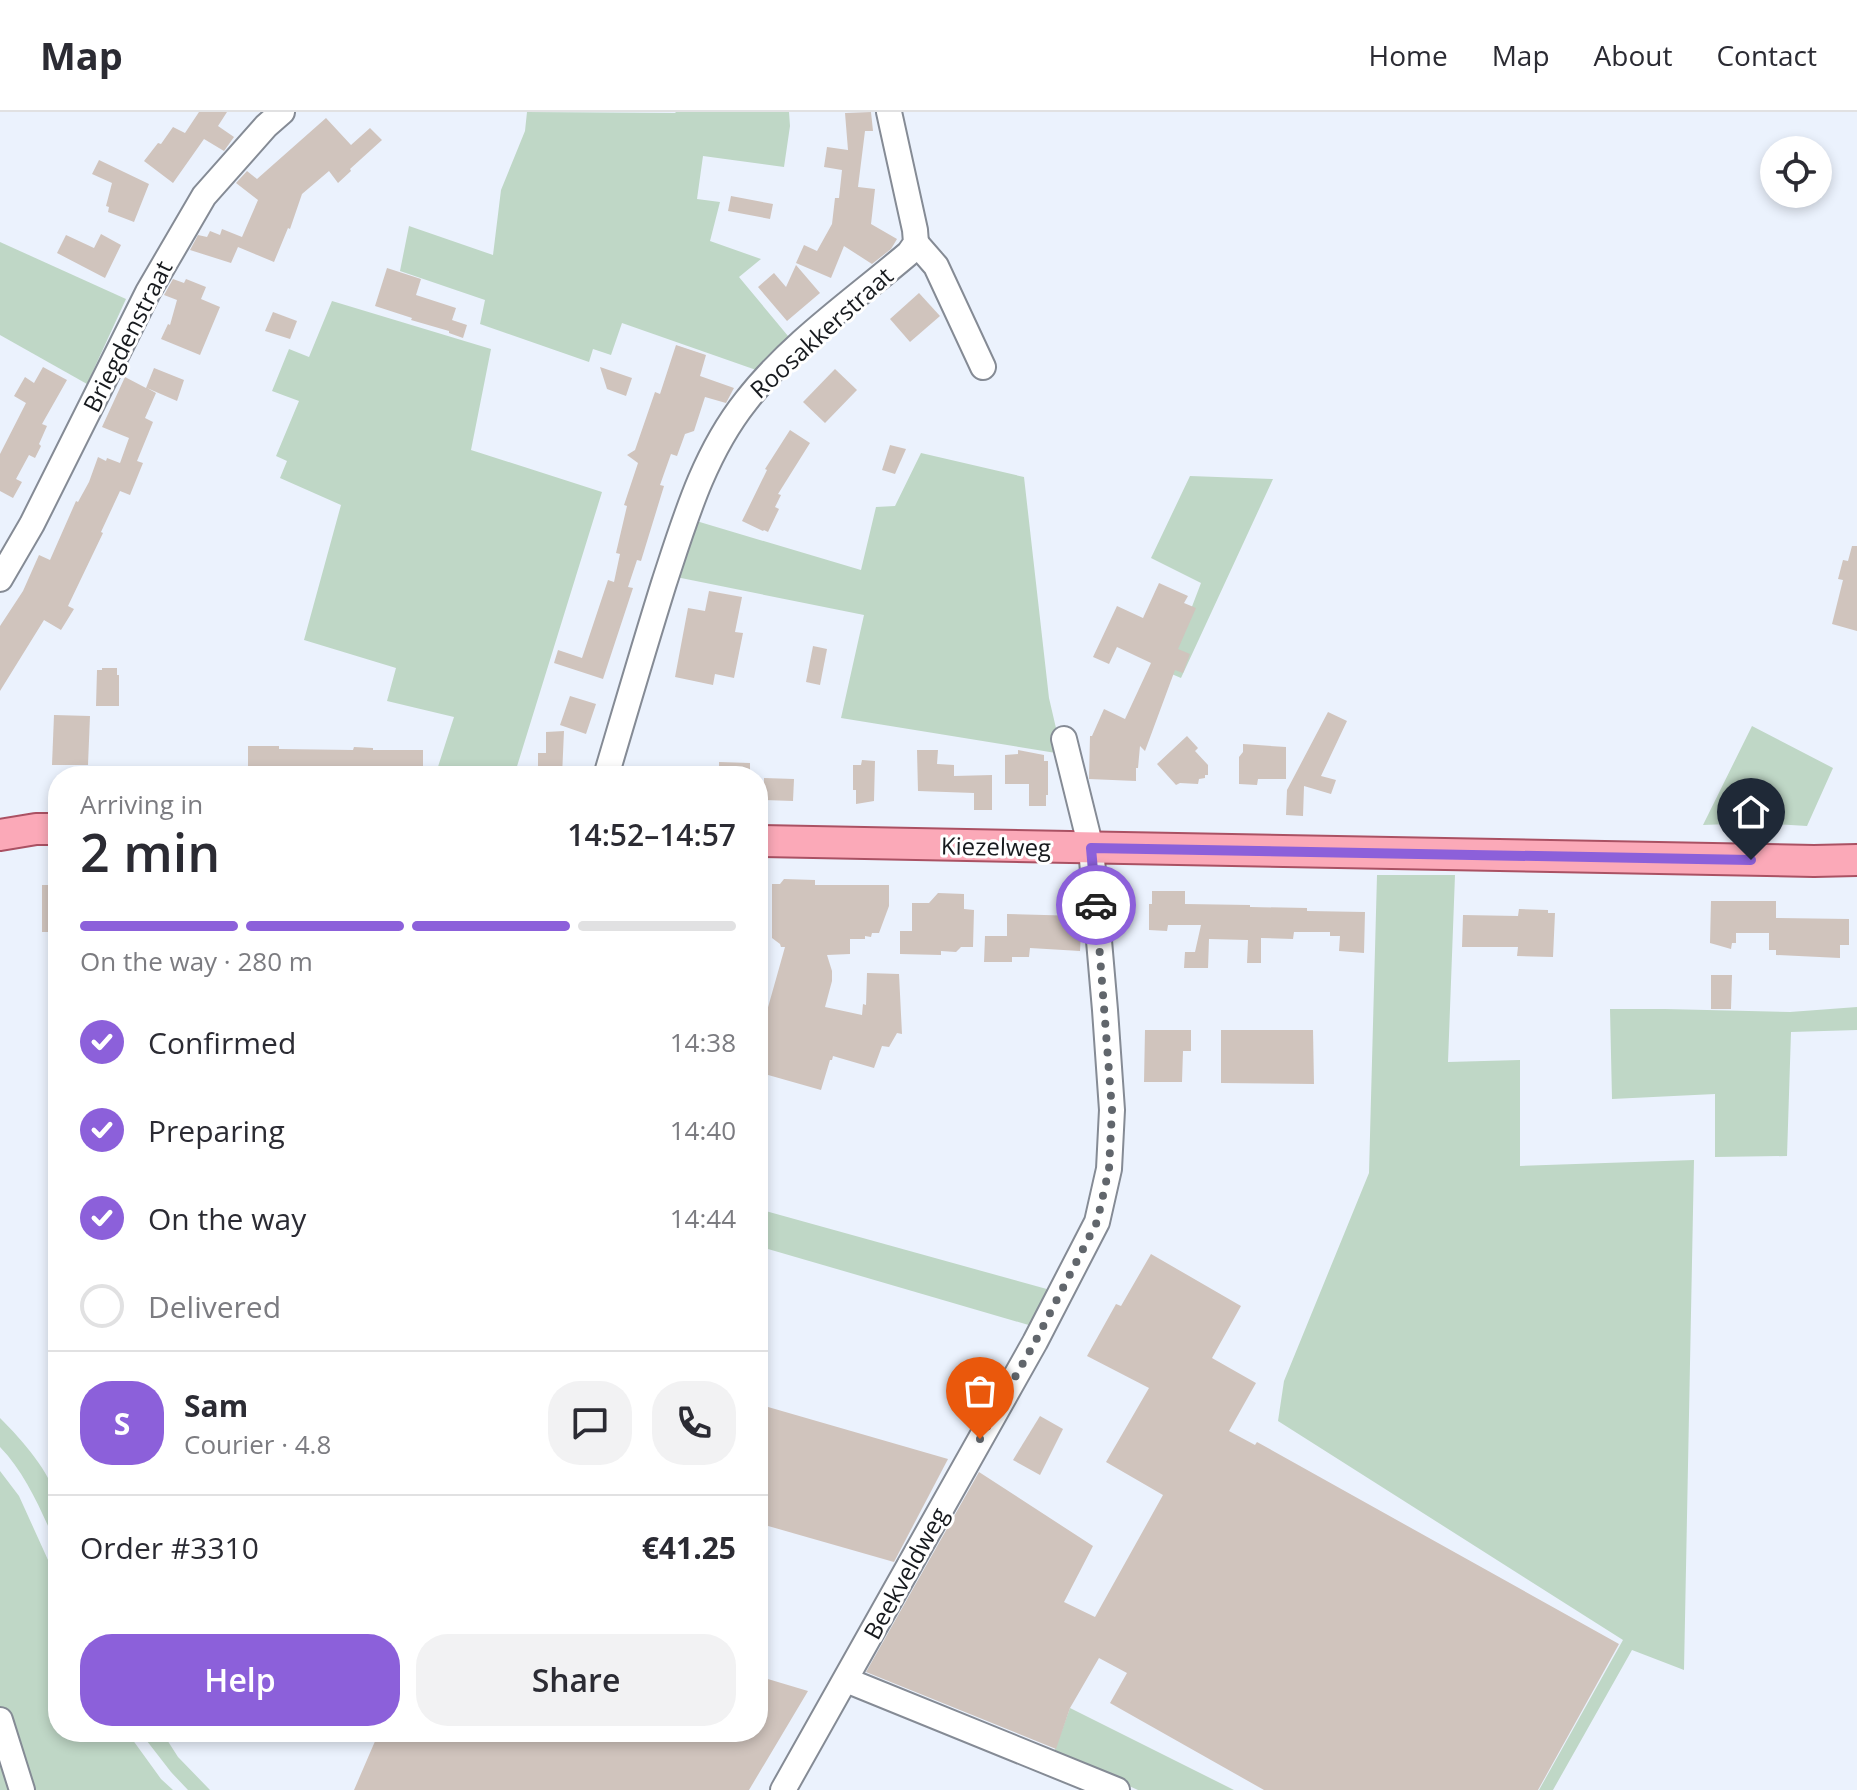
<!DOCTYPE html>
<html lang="en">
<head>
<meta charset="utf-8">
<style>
  :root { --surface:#fff; --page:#f2f2f3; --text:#2b2b33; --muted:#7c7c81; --line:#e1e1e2; --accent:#8c60da }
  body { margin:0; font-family:"Open Sans",sans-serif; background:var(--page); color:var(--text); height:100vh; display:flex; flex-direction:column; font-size:30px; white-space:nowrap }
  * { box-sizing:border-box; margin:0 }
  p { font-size:26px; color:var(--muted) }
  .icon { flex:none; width:44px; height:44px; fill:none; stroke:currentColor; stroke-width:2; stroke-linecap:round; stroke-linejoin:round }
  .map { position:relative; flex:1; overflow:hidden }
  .panel { position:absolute; left:48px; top:654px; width:720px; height:976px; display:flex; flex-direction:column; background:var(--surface); border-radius:32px; box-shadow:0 4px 12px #0003 }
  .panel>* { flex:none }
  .controls { position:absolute; left:1760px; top:24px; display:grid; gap:16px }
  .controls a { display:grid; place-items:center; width:72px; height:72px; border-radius:50%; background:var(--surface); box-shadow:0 4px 12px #0003; font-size:40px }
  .pin { position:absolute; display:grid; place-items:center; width:68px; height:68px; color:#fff; margin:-82px -34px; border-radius:50% 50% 50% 0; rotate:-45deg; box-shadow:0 0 8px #0007 }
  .pin .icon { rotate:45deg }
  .courier { position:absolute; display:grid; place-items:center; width:80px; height:80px; margin:-40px; border:6px solid #8c60da; border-radius:50%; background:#fff; color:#222; box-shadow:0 2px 10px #0007 }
  .summary em { font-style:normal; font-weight:600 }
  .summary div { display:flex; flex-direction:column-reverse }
  .summary { display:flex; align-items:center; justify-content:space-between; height:136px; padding:0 32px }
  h1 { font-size:52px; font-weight:600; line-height:60px }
  .bar { display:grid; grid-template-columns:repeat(4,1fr); gap:12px 8px; align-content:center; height:96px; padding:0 32px }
  .bar i { height:10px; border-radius:6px; background:var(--line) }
  .bar .active { background:var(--accent) }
  .bar p { grid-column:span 4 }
  .line { display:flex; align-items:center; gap:20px; padding:0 32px; border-top:2px solid var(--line) }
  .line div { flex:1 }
  .round { display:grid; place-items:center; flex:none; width:84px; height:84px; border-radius:32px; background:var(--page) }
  ol { padding:0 32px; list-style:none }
  li { display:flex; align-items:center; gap:24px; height:88px }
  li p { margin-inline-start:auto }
  li .icon { padding:8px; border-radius:50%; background:var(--accent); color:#fff; stroke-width:4 }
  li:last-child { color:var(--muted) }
  li i { width:44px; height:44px; border:4px solid var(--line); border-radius:50% }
  .action { display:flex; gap:16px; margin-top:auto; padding:16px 32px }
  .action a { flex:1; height:92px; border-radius:32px; background:var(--accent); color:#fff; font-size:32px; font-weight:600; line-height:92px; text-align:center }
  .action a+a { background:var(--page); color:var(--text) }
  header { display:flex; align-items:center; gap:48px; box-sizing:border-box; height:112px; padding:0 40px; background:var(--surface); border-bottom:2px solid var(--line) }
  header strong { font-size:38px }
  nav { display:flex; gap:44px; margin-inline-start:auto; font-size:28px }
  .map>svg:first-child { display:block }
  .green { fill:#bfd7c6 }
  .building { fill:#d0c4bd }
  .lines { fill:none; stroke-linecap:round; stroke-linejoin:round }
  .minor-casing { stroke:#858b95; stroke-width:28 }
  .major-casing { stroke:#aa5163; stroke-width:34 }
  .minor { stroke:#fff; stroke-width:24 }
  .major { stroke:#fba9b8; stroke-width:30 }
  .done { stroke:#61666c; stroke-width:8; stroke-dasharray:0 14.4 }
  .route { stroke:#8c60da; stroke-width:10 }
  .labels { text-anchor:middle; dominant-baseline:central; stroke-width:6; stroke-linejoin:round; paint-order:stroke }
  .street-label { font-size:24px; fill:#171a1e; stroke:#fff }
</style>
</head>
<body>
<header>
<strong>Map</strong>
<nav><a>Home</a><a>Map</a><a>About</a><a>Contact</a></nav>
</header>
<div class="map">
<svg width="1857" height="1678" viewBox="0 0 1857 1678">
  <rect width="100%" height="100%" fill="#ebf2fd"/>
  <g class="green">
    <path d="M527,0L675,1L676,0H789L790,14L784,55L703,44L697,87L720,90L710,129L761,147L739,165L793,230L759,259L622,211L611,243L593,237L589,250L480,212L485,188L400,159L409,114L493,143L501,78L525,19Z"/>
    <path d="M0,130L126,187L87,272L0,223Z"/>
    <path d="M332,189L491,237L471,338L602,380L514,664H435L454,605L387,589L396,556L304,528L341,393L280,366L287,349L276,344L299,289L272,279L289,237L309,245Z"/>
    <path d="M921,341L1024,365L1049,586L1062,642L841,606L864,503L676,465L693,408L861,458L876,395L895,394Z"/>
    <path d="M1190,364L1273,367L1181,566L1167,560L1201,471L1151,446Z"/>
    <path d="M1752,614L1833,656L1807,714L1756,711L1703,713Z"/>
    <path d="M1377,763H1455L1448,950L1520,948V1054L1694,1048L1684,1558L1632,1538L1553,1678H1539L1623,1528L1278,1309L1284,1269L1369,1061Z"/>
    <path d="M1857,895V918L1791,920L1787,1044L1715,1045V982L1612,987L1610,897H1665L1790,900Z"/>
    <path d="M758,1097L1054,1179L1032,1214L758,1134Z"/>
    <path d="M0,1306C22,1328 51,1360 58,1391C61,1405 58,1422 58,1436C42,1401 27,1363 0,1335Z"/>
    <path d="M0,1359L19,1384L58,1470V1620H127L161,1667L173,1678H0Z"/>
    <path d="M1070,1596L1234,1678H1138L1054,1640Z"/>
    <path d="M140,1620H162L178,1645L210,1678H188L171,1660Z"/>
  </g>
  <g class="building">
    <path d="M199,0H227L218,14L234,25L224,39L204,27L173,71L144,49L158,31L161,32L173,15L185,21Z"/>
    <path d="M871,0L873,19H865L858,75L875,77L871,112L897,127L891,137L872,152L844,134L831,166L796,151L804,133L817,139L832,112L835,86H839L842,58L824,55L827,35L848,38L845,1Z"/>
    <path d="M326,6L351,33L370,16L382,28L350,57L351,59L338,71L329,59L302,82L290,117L288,116L274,150L238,135L231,151L190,138L198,123L207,125L210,119L220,123L222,117L242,125L258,88L236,71L247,59L257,67Z"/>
    <path d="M99,48L149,72L134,110L108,100L109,95L106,94L112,71L92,62Z"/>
    <path d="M731,84L773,92L770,107L728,99Z"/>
    <path d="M101,122L121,133L105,166L57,141L66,123L94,136Z"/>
    <path d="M796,153L820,181L787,209L758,175L774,161L786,175Z"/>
    <path d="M387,156L421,167L416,183L456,196L452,208L467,213L463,226L449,221V219L411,208L412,206L375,194Z"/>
    <path d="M173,167L184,171L186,167L206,175L201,187L220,195L200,243L161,227L168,212L170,213L177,188L164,183Z"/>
    <path d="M919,181L940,204L910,230L890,207Z"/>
    <path d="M273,200L297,209L290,227L265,219Z"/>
    <path d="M676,233L706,243L700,264L734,276L726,291L705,285L694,319L685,322L677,344L671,342L660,373L664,374L641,449L637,448L628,475L633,476L603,567L554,551L558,538L582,546L608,468L614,470L620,442L616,441L627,394L624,393L638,351L627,343L635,338L655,280L660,282Z"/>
    <path d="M43,255L67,268L42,312L47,314L39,332L41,334L35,346L29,343L16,367L22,370L13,386L0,379V342L26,291L14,284L25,265L34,271Z"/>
    <path d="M600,255L632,266L626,284L607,277Z"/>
    <path d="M154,256L184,268L177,289L147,276L156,281L145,306L153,310L137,349L143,351L130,383L120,379L101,420L103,421L68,494L74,497L61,518L44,508L0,579V514L23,479L39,443L50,448L76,389L78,390L89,370L98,345L106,349L107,346L120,351L129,326L102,315L125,265L146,276Z"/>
    <path d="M835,257L857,278L825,311L803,290Z"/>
    <path d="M790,318L810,331L778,382L781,383L775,395L779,397L768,420L764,418L763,419L742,409L767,358L765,357Z"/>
    <path d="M890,333L906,337L895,362L882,358Z"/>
    <path d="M1852,434H1857V519L1832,512L1843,468L1838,467L1843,448L1848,449Z"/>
    <path d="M1159,471L1188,484L1184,491L1196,496L1178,537L1190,542L1183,561L1175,558L1145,639L1140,634L1138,656H1136V669L1089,667L1090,624H1092L1104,597L1125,607L1151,551L1117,535L1109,552L1093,545L1117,494L1143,506Z"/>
    <path d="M709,479L742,485L735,520L743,521L734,566L715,562L713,573L675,565L688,496L705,499Z"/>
    <path d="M813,534L827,537L820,573L806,570Z"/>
    <path d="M102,556H117V563H119V594H96L97,558H102Z"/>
    <path d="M570,584L596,592L586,622L560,613Z"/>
    <path d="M1328,600L1347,609L1321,664L1336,668L1331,682L1304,674L1303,704L1286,703L1287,678Z"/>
    <path d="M54,603L90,604L88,653H52Z"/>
    <path d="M564,619L562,664H538V641H546V620Z"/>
    <path d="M1187,624L1198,636L1195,639L1208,653V663H1205V666L1199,667L1198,672L1180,671L1176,673L1157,652Z"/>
    <path d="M1243,632L1286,635V667H1258L1257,673L1239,672V645L1243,640Z"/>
    <path d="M248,634H279V637L353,638L354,635L373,636V638H423V664H248Z"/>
    <path d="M917,638H938L937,652L954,653V664L992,663V698H974V681L918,679Z"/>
    <path d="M1018,638L1044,643V649H1048V683H1046V694H1029V672H1005V643L1018,642Z"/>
    <path d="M862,648L875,649L874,689L856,692V678H853V653H861Z"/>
    <path d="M719,650L750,651V664H719Z"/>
    <path d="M764,666L794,667L793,689L764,688Z"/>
    <path d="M784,767L815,768V773H889V794L879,821H872L871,825L865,824V827H850V842L827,843L832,859V869L825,895L862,903L863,892L866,893L867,861L899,862L902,922L897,921L889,935L882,934L874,956L833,944L832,948H830L821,978L758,960V904L765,906L785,835H781L780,832L772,826V772H780Z"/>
    <rect x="42" y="773" width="16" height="47"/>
    <path d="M1152,779H1185V792L1250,793V795L1307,796V799L1365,800L1364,841L1339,839L1340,824H1330V820H1294L1293,827L1261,826V851H1247L1248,828L1209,827L1208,856H1184L1185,840H1195L1201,813H1168L1167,819L1149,818V792H1152Z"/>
    <path d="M938,781L964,782V797L974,798L973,835H961L956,840L941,839V843L900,842V819H912V791H929Z"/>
    <path d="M1711,789H1776V806L1849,807V833H1840V846L1776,843V838H1769V821H1736V831H1732L1731,837L1710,831Z"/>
    <path d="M1519,797L1548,798V801H1555L1553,845L1517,844L1518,835H1462L1463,803L1518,804Z"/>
    <path d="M1007,802L1082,804L1080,839L1030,836L1029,845H1012V850H984L985,824H1007Z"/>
    <path d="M1711,863H1732L1731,897H1711Z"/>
    <path d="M1145,918H1191V939H1183L1182,970H1144Z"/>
    <path d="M1221,918H1313L1314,972L1221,971Z"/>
    <path d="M1151,1142L1241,1194L1212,1246L1256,1271L1229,1319L1255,1333L1257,1330L1619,1532L1538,1678H1264L1110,1591L1127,1561L1099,1546L1070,1596L1056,1637L866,1560L979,1360L1093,1434L1064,1490L1095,1505L1163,1383L1106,1350L1149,1276L1087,1244L1116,1192L1121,1194Z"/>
    <path d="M758,1292L948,1347L894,1450L758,1411Z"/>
    <path d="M1040,1304L1063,1317L1040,1363L1013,1348Z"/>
    <path d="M758,1564L808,1579L749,1678H354L379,1620H758Z"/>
  </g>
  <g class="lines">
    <g class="minor-casing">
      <g id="minor">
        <path d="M916,131L936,154L983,255"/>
        <path d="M0,467L32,412L148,180L204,84L266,14L282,0"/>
        <path d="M606,664C625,600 644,535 664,471C685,407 704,342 746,289C791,231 854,188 909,141L916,131L915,118L889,0"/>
        <path d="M846,1568L1117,1678"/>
        <path d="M0,1608L22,1678"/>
        <path d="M783,1678L1035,1230L1097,1110L1109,1057L1112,998L1105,898L1091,736L1064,627"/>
      </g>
    </g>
    <g class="major-casing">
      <g id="major">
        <path d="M0,723L36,717H58"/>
        <path d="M758,729L1814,749L1857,748"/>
      </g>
    </g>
    <use href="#minor" class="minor"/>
    <use href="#major" class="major"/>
  </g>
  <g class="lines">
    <path class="done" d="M980,1327L1035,1230L1097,1110L1109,1057L1112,998L1096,793"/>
    <path class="route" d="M1096,793L1091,736L1751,748"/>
  </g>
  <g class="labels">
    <g class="street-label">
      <text transform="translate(821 220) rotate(-42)">Roosakkerstraat</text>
      <text transform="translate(127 224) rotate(-63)">Briegdenstraat</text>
      <text transform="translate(996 734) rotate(1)">Kiezelweg</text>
      <text transform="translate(905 1461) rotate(-61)">Beekveldweg</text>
    </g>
  </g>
</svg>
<div class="controls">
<a><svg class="icon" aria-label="locate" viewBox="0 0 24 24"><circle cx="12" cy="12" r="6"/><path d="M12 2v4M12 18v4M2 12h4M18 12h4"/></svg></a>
</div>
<div class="pin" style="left:980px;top:1327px;background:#ea580c"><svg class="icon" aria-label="bag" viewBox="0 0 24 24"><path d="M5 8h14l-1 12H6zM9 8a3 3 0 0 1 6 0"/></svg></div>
<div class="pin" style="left:1751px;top:748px;background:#1f2937"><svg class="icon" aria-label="home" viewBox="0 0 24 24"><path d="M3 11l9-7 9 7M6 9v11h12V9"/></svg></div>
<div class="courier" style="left:1096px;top:793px"><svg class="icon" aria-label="car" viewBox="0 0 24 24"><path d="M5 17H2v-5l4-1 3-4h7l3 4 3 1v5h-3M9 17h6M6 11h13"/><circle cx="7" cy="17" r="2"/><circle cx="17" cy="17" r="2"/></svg></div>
<section class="panel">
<div class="summary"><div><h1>2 min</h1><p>Arriving in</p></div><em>14:52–14:57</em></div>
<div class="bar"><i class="active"></i><i class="active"></i><i class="active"></i><i></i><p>On the way · 280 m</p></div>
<ol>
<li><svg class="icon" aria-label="check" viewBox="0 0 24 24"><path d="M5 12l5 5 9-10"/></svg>Confirmed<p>14:38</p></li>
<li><svg class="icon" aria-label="check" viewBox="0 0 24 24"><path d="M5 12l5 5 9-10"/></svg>Preparing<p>14:40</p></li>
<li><svg class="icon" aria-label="check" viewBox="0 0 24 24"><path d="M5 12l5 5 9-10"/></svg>On the way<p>14:44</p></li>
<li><i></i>Delivered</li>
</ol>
<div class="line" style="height:144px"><b class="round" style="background:var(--accent);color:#fff">S</b><div><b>Sam</b><p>Courier · 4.8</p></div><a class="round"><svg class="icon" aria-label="chat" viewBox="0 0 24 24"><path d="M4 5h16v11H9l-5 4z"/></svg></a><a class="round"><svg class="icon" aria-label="phone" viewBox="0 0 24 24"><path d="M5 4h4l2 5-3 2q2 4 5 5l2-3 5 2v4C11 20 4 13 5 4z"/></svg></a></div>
<div class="line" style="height:104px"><div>Order #3310</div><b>€41.25</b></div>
<div class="action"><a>Help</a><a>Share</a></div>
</section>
</div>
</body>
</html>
